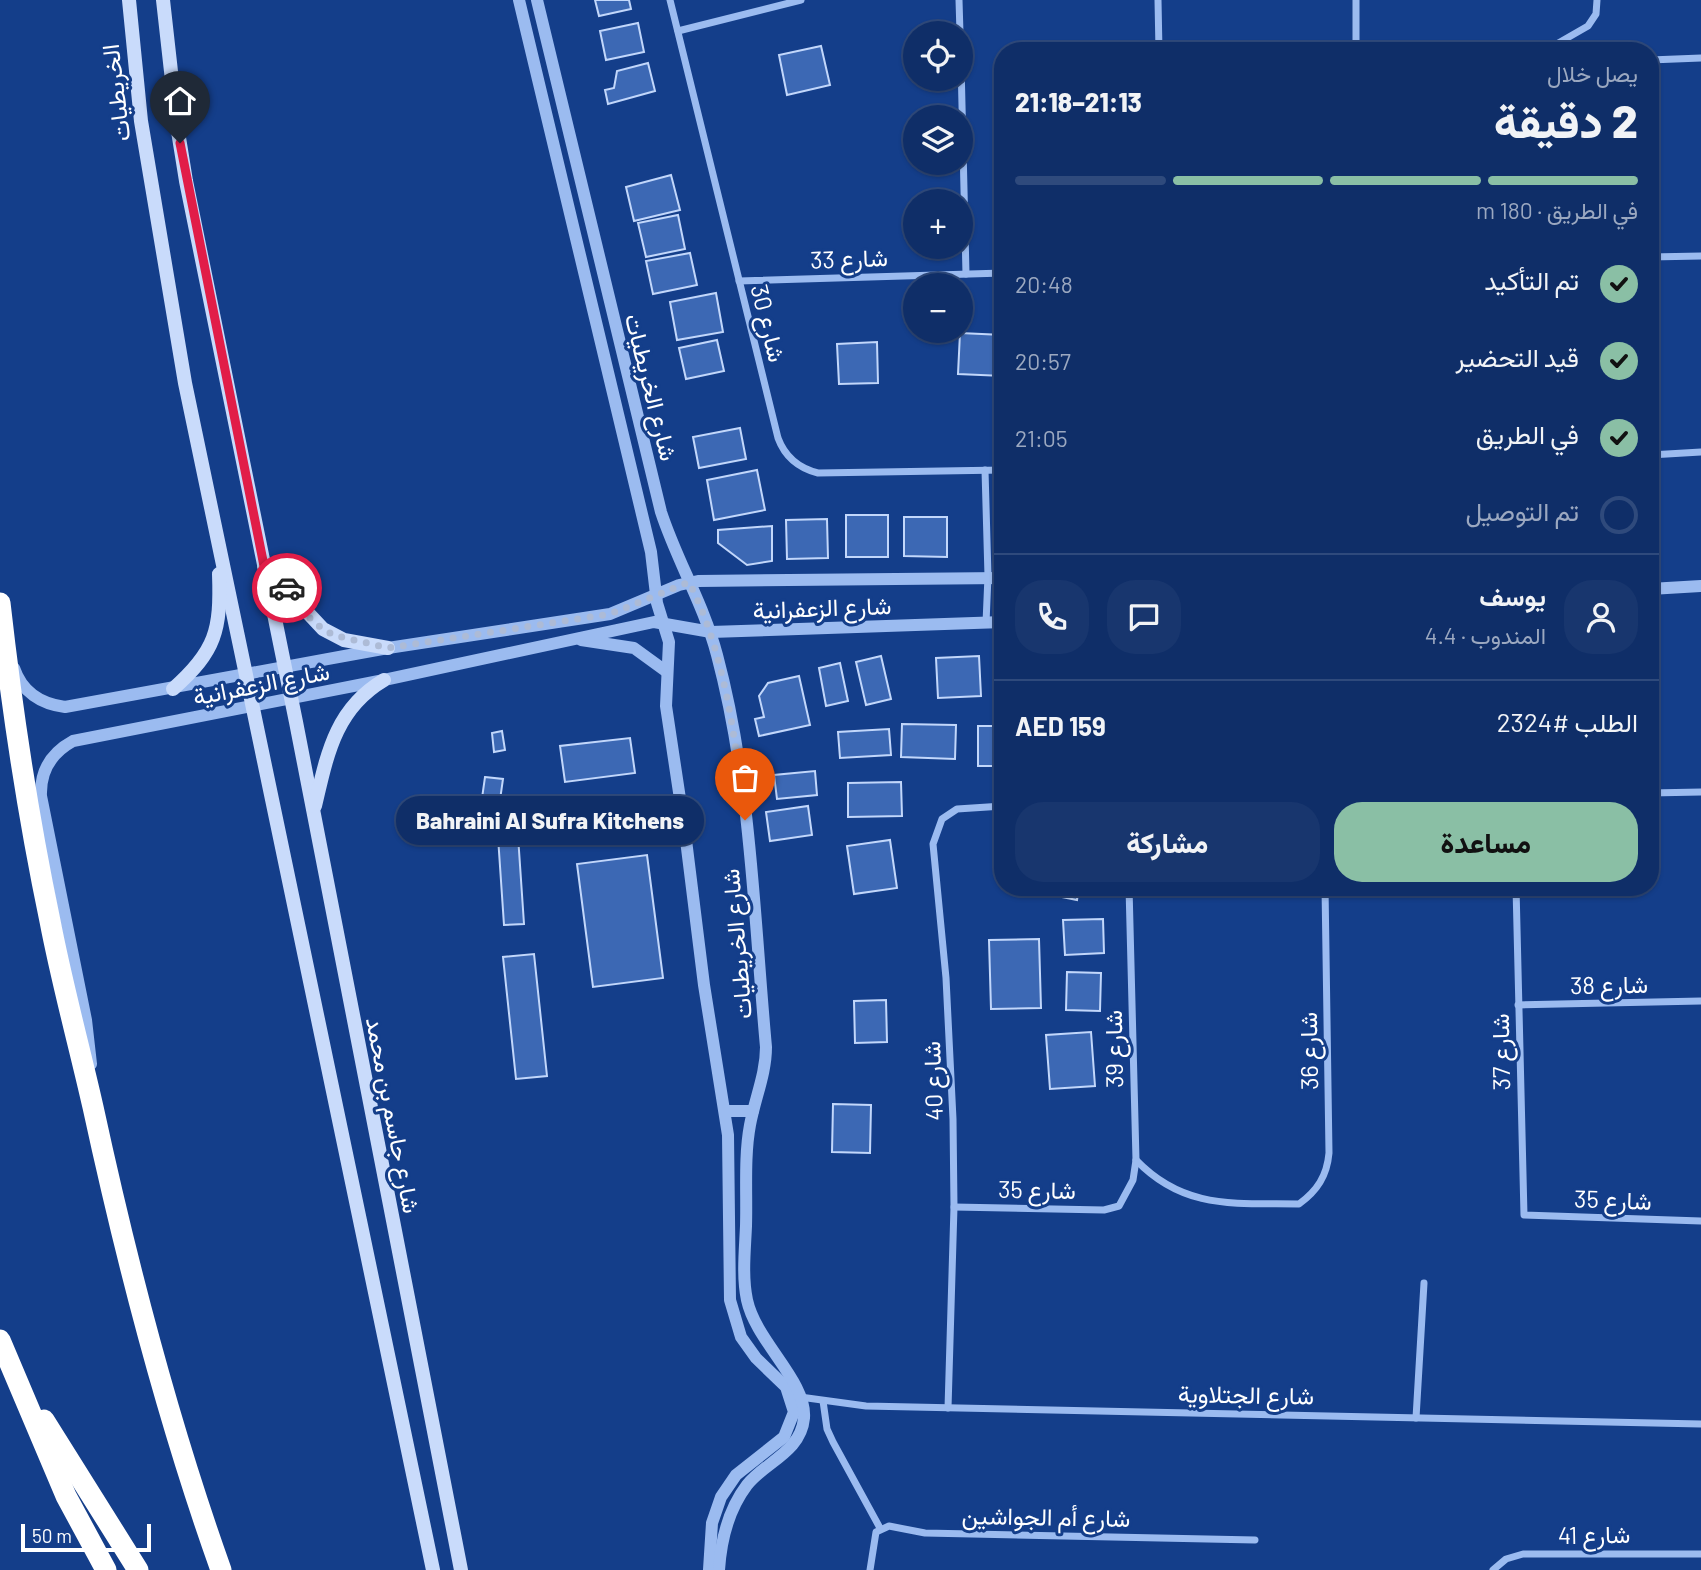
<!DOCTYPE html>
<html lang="ar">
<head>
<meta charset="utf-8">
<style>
  :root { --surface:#0f2e68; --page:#18366e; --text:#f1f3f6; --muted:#9ba8c0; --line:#2f4a7c; --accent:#8abfa5 }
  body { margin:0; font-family:Barlow,Vazirmatn,sans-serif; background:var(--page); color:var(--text); direction:rtl; height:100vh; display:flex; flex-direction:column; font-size:26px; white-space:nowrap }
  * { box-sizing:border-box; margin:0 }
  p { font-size:23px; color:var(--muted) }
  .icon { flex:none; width:38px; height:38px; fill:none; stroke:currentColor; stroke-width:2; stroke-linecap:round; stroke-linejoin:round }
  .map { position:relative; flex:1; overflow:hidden; direction:ltr }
  .details { position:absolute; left:994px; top:42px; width:665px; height:854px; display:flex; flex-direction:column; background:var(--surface); border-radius:28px; box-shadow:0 2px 5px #0004,0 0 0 2px var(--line); direction:rtl }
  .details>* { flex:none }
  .tools { position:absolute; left:903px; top:21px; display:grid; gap:14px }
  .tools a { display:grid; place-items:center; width:70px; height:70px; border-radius:50%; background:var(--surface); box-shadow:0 2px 5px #0004,0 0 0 2px var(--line); font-size:35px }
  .scale { position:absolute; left:21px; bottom:18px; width:130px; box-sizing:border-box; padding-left:7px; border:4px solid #fff; border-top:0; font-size:19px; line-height:24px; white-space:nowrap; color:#fff; -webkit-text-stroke:5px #143e8a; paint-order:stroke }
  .pin { position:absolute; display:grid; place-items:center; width:60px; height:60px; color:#fff; margin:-72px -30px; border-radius:50% 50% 50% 0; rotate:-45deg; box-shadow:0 0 7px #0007 }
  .pin .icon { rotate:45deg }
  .courier { position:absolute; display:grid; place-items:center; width:70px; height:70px; margin:-35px; border:5px solid #e11d48; border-radius:50%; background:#fff; color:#222; box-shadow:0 2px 9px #0007 }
  .bubble { position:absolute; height:49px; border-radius:24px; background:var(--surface); box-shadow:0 2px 5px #0004,0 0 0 2px var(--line); font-size:23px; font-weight:800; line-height:49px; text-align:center; direction:rtl }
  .overview em { font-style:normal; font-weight:800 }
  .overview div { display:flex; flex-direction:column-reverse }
  .overview { display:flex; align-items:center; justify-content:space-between; height:119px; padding:0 21px }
  h1 { font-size:46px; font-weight:800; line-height:52px }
  .bar { display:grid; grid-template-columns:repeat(4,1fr); gap:10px 7px; align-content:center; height:84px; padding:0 21px }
  .bar i { height:9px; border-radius:5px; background:var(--line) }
  .bar .active { background:var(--accent) }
  .bar p { grid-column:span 4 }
  .line { display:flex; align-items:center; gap:18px; padding:0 21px; border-top:2px solid var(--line) }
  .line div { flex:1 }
  .round { display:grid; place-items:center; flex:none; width:74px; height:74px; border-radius:28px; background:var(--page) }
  ol { padding:0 21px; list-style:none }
  li { display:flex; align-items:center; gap:21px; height:77px }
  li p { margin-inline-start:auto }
  li .icon { padding:7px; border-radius:50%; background:var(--accent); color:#111; stroke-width:4 }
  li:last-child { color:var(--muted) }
  li i { width:38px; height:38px; border:4px solid var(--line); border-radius:50% }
  .button { display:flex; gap:14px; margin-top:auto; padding:14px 21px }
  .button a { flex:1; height:80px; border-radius:28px; background:var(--accent); color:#111; font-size:28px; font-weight:800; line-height:80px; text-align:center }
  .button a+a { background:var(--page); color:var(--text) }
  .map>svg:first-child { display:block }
  .building { fill:#3c68b4; stroke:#c2d7fb; stroke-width:2 }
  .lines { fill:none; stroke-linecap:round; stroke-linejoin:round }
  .minor { stroke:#9bbbf0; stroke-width:7 }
  .tertiary { stroke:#9bbbf0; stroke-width:12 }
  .secondary { stroke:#c9dbfb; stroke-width:14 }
  .motorway { stroke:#fff; stroke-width:21 }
  .done { stroke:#adbbd6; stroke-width:7; stroke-dasharray:0 12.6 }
  .route { stroke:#e11d48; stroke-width:9 }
  .labels { text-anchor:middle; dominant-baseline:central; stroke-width:6; stroke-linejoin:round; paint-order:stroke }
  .street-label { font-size:24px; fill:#fff; stroke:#143e8a }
</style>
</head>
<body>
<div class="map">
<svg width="1701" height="1570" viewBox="0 0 1701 1570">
  <rect width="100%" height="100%" fill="#143e8a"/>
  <g class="building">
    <path d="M595,0H629L631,9L599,16Z"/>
    <path d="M638,23L644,52L606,60L600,31Z"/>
    <path d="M821,46L830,85L787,95L779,55Z"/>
    <path d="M648,63L655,91L608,104L605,90L614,88L617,71Z"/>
    <path d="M671,175L680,210L634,221L626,187Z"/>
    <path d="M678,215L685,249L646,257L638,223Z"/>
    <path d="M690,253L697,285L653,294L646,261Z"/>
    <path d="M716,293L723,332L677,340L670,302Z"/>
    <path d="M960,333L1003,335V376L958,374Z"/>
    <path d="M717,340L724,371L686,379L679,348Z"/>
    <path d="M877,342L878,383L839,384L837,344Z"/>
    <path d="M740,428L746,459L699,468L693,437Z"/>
    <path d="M757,470L765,510L714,520L707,480Z"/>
    <rect x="846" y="515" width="42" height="42"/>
    <path d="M904,517H947V557L904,556Z"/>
    <path d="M827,519L828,558L787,559L786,520Z"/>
    <path d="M772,526V561L747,565L718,543V530Z"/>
    <path d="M881,656L891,699L866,705L856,662Z"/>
    <path d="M979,656L981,696L938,698L936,658Z"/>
    <path d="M840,663L848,701L826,706L819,668Z"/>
    <path d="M799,676L810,725L759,736L755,719L764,717L759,696L768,683Z"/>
    <path d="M902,724L956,725L955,759L901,757Z"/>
    <rect x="978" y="726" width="25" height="40"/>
    <path d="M889,729L891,755L840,758L838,732Z"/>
    <path d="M502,731L505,750L494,752L492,733Z"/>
    <path d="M630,738L635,773L565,782L560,746Z"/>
    <path d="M815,771L817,795L777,799L774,775Z"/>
    <path d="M485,777L503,779L500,800L482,798Z"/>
    <path d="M901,782L902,816L848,817V783Z"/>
    <path d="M808,806L812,835L770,841L766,812Z"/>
    <path d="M517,821L524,924L504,925L497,822Z"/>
    <path d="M890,840L897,888L854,894L847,846Z"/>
    <path d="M647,855L663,978L593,987L577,864Z"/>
    <path d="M1012,887H1079L1077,900Z"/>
    <path d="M1103,919L1104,953L1065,955L1063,920Z"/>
    <path d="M1039,939L1041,1008L991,1009L989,940Z"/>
    <path d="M534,954L547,1076L516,1079L503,957Z"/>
    <path d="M1067,972L1101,973L1100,1011L1066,1010Z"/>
    <path d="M886,1000L887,1042L855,1043L854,1001Z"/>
    <path d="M1091,1032L1095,1086L1050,1089L1046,1035Z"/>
    <path d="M833,1104L871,1105L870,1153L832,1152Z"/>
  </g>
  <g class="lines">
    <g class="minor">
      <path d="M670,0L778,438C785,457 798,468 818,473L1003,470"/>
      <path d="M959,0L960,33"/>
      <path d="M1158,0L1159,51"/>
      <path d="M678,31L801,0"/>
      <path d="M1356,51V0"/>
      <path d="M1365,51L1548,49L1588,26L1596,14L1597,0"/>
      <path d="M1650,60L1701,58"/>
      <path d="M961,63L966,274"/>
      <path d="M1650,257L1701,256"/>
      <path d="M739,281L1003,273"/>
      <path d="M1650,455L1701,452"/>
      <path d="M985,470L988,576L986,623"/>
      <path d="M1650,793L1701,792"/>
      <path d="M1516,887L1524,1215L1701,1221"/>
      <path d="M1518,1005L1701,1001"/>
      <path d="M1136,1160C1184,1210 1235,1203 1299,1204C1317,1191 1327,1176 1329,1153L1325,887"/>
      <path d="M954,1207L1104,1210L1119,1206L1133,1180L1136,1160L1129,887"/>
      <path d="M800,1397L866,1406L1701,1424"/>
      <path d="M823,1401L827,1429L833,1442L880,1528"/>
      <path d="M948,1408L954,1207L953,1119L946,978L933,844L942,819L957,809L1003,806"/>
      <path d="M1416,1418L1424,1283"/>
      <path d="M870,1570L876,1532L889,1526L925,1533L1255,1540"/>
      <path d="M1493,1570L1506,1559L1523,1554H1701"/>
    </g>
    <g class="tertiary">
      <path d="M519,0L651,552L657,603L669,642L666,706L685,832L704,985L728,1135L730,1300L741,1337L756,1358L786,1387L794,1412L784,1437L736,1475L721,1497L712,1523L709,1570"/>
      <path d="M537,0L661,512C677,561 704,605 717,655C751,782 754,917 766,1047C766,1074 755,1098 750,1125C744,1157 747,1193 746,1226C745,1250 742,1276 747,1300C756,1342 807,1381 804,1418C801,1452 765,1462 747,1485C728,1510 721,1540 719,1570"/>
      <path d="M1650,589L1701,586"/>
      <path d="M581,640L634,648L667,672"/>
      <path d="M14,668C22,692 41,704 65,707L388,648L610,614L679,585L698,581L1003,578"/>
      <path d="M91,1064L86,1020L41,796C40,771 51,753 73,741L384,680L654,622L711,632L1003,622"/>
      <path d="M725,1111H753"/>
    </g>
    <g class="secondary">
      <path d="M129,0L141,121L185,383L433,1570"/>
      <path d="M163,0L177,125L186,181L296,722L461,1570"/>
      <path d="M264,566L323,629L344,640L388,648"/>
      <path d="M173,689C216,651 221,630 219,574"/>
      <path d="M315,806C327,755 335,709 384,680"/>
    </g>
    <g class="motorway">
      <path d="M0,603C12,710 28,816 50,921C62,984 79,1045 93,1107C127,1264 167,1419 221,1570"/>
      <path d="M0,1340L66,1496L106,1570"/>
      <path d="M44,1420L138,1570"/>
    </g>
  </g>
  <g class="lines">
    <path class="done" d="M287,588L313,622L333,635L388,648L610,614L689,582C726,655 735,740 745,820"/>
    <path class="route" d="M180,143L264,566L287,588"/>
  </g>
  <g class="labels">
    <g class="street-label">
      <text transform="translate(115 93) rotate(-97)">الخريطيات</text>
      <text transform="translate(849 258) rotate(-2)">شارع 33</text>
      <text transform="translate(769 323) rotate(76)">شارع 30</text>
      <text transform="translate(652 387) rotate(76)">شارع الخريطيات</text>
      <text transform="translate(822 607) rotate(-2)">شارع الزعفرانية</text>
      <text transform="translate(261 683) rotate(-11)">شارع الزعفرانية</text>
      <text transform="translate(736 944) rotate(-95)">شارع الخريطيات</text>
      <text transform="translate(1609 984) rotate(-1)">شارع 38</text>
      <text transform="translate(1113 1049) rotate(-91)">شارع 39</text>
      <text transform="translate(1308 1051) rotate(-91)">شارع 36</text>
      <text transform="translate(1500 1052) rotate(-91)">شارع 37</text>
      <text transform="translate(932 1081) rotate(-92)">شارع 40</text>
      <text transform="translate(394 1115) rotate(79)">شارع جاسم بن محمد</text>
      <text transform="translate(1037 1189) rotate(1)">شارع 35</text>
      <text transform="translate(1613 1199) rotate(2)">شارع 35</text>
      <text transform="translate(1246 1394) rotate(1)">شارع الجتلاوية</text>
      <text transform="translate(1046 1516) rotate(1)">شارع أم الجواشين</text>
      <text transform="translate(1594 1534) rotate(-1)">شارع 41</text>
    </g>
  </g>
</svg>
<div class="tools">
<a><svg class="icon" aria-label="locate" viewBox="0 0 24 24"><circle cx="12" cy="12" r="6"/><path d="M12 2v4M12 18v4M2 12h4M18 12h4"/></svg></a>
<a><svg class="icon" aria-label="layers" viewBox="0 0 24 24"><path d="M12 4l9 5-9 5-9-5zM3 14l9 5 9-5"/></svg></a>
<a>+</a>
<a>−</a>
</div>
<div class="scale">50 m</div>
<div class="pin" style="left:745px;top:820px;background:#ea580c"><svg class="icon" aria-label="bag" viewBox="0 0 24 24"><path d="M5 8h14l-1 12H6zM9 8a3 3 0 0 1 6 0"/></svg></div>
<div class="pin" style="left:180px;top:143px;background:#1f2937"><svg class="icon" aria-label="home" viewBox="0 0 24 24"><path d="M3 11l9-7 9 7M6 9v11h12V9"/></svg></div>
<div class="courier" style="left:287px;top:588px"><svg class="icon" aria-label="car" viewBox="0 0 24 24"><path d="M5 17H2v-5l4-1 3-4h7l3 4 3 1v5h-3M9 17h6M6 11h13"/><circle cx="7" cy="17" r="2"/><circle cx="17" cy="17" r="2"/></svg></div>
<div class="bubble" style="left:396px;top:796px;width:308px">Bahraini Al Sufra Kitchens</div>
<section class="details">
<div class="overview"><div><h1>2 دقيقة</h1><p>يصل خلال</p></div><em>21:13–21:18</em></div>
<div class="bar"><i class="active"></i><i class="active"></i><i class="active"></i><i></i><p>في الطريق · 180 m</p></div>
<ol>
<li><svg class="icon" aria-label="check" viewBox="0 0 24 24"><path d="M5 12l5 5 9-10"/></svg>تم التأكيد<p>20:48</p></li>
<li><svg class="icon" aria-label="check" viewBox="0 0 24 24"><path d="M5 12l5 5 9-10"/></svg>قيد التحضير<p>20:57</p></li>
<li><svg class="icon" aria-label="check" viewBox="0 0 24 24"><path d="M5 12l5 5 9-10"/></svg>في الطريق<p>21:05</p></li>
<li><i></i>تم التوصيل</li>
</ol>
<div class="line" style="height:126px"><a class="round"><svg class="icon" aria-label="person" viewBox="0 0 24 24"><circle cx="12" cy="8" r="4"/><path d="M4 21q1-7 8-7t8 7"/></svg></a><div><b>يوسف</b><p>المندوب · 4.4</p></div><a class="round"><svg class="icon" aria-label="chat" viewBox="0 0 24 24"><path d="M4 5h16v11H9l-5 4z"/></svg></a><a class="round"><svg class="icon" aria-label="phone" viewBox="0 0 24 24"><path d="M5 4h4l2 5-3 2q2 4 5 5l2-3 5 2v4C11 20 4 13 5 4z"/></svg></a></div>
<div class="line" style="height:91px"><div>الطلب #2324</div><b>AED 159</b></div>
<div class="button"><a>مساعدة</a><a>مشاركة</a></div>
</section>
</div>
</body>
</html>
